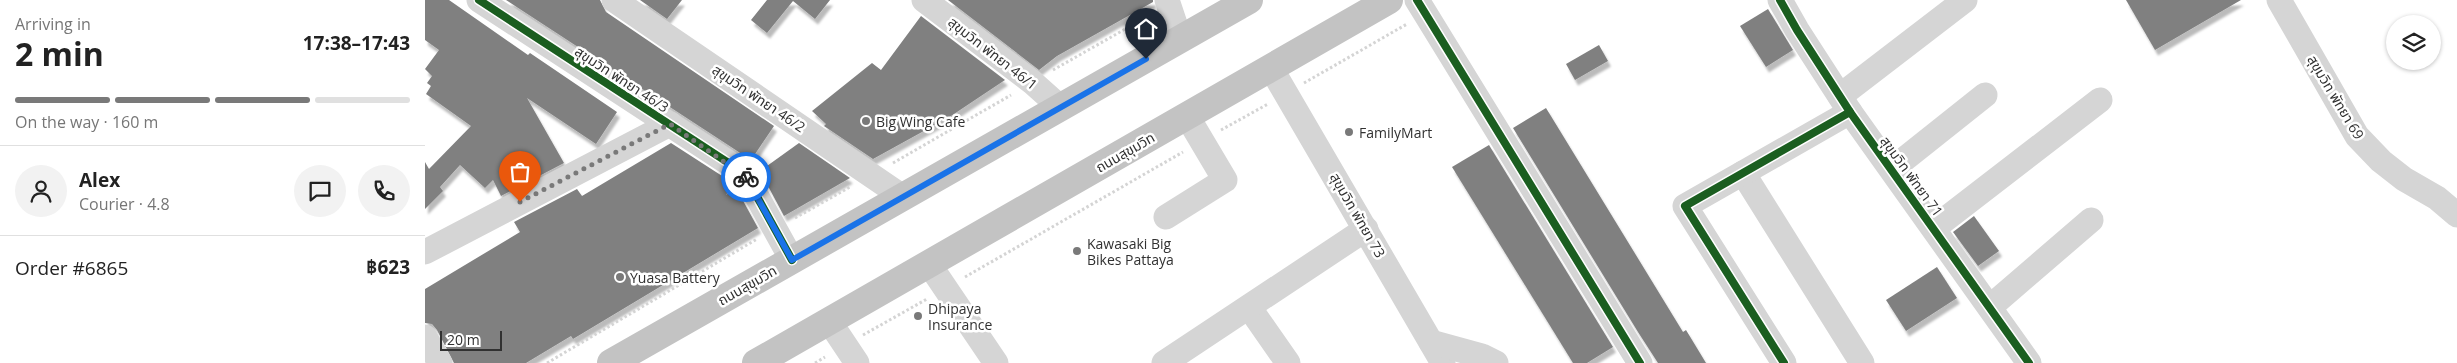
<!DOCTYPE html>
<html lang="en">
<head>
<meta charset="utf-8">
<style>
  :root { --surface:#fff; --page:#f2f2f2; --text:#222; --muted:#767676; --line:#e0e0e0; --accent:#797979 }
  body { margin:0; font-family:"Open Sans","Noto Sans Thai",sans-serif; background:var(--page); color:var(--text); height:100vh; display:flex; flex-direction:column; font-size:19px; white-space:nowrap }
  * { box-sizing:border-box; margin:0 }
  p { font-size:16px; color:var(--muted) }
  .icon { flex:none; width:28px; height:28px; fill:none; stroke:currentColor; stroke-width:2; stroke-linecap:round; stroke-linejoin:round }
  .map { position:relative; flex:1; overflow:hidden }
  .details { display:flex; flex-direction:column; background:var(--surface); width:425px }
  .details>* { flex:none }
  .tools { position:absolute; left:1961px; top:15px; display:grid; gap:10px }
  .tools a { display:grid; place-items:center; width:55px; height:55px; border-radius:50%; background:var(--surface); box-shadow:0 1px 4px #0004; font-size:25px }
  .scale { position:absolute; left:15px; bottom:12px; width:62px; box-sizing:border-box; padding-left:5px; border:2px solid #313131; border-top:0; font-size:14px; line-height:18px; white-space:nowrap; color:#313131; -webkit-text-stroke:4px #fff; paint-order:stroke }
  .pin { position:absolute; display:grid; place-items:center; width:42px; height:42px; color:#fff; margin:-51px -21px; border-radius:50% 50% 50% 0; rotate:-45deg; box-shadow:0 0 5px #0007 }
  .pin .icon { rotate:45deg }
  .courier { position:absolute; display:grid; place-items:center; width:50px; height:50px; margin:-25px; border:4px solid #1a73e8; border-radius:50%; background:#fff; color:#222; box-shadow:0 1px 6px #0007 }
  .summary em { font-style:normal; font-weight:700 }
  .summary div { display:flex; flex-direction:column-reverse }
  .summary { display:flex; align-items:center; justify-content:space-between; height:85px; padding:0 15px }
  h1 { font-size:32px; font-weight:700; line-height:38px }
  .bar { display:grid; grid-template-columns:repeat(4,1fr); gap:8px 5px; align-content:center; height:60px; padding:0 15px }
  .bar i { height:6px; border-radius:4px; background:var(--line) }
  .bar .current { background:var(--accent) }
  .bar p { grid-column:span 4 }
  .line { display:flex; align-items:center; gap:12px; padding:0 15px; border-top:1px solid var(--line) }
  .line div { flex:1 }
  .round { display:grid; place-items:center; flex:none; width:52px; height:52px; border-radius:26px; background:var(--page) }
  main { display:flex; flex:1; min-height:0 }
  .map>svg:first-child { display:block }
  .building { fill:#808080; filter:url(#shadow) }
  .lines { fill:none; stroke-linecap:round; stroke-linejoin:round }
  .path { stroke:#d4d4d4; stroke-width:3; stroke-dasharray:2.5 2.5; stroke-linecap:butt }
  .minor { stroke:#d5d5d5; stroke-width:25 }
  .highway { stroke:#c3c3c3; stroke-width:28 }
  .cycleway-casing { stroke:#fff; stroke-width:11 }
  .cycleway { stroke:#1b5e20; stroke-width:8 }
  .done { stroke:#797979; stroke-width:5; stroke-dasharray:0 9 }
  .route { stroke:#1a73e8; stroke-width:6 }
  .poi-dot { fill:#797979; stroke:#fff; stroke-width:2 }
  .labels { text-anchor:middle; dominant-baseline:central; stroke-width:5; stroke-linejoin:round; paint-order:stroke }
  .street-label { font-size:14px; fill:#313131; stroke:#fff }
  .poi-label { font-size:14px; fill:#313131; stroke:#fff; text-anchor:start }
</style>
</head>
<body>
<main>
<section class="details">
<div class="summary"><div><h1>2 min</h1><p>Arriving in</p></div><em>17:38–17:43</em></div>
<div class="bar"><i class="current"></i><i class="current"></i><i class="current"></i><i></i><p>On the way · 160 m</p></div>
<div class="line" style="height:90px"><a class="round"><svg class="icon" aria-label="person" viewBox="0 0 24 24"><circle cx="12" cy="8" r="4"/><path d="M4 21q1-7 8-7t8 7"/></svg></a><div><b>Alex</b><p>Courier · 4.8</p></div><a class="round"><svg class="icon" aria-label="chat" viewBox="0 0 24 24"><path d="M4 5h16v11H9l-5 4z"/></svg></a><a class="round"><svg class="icon" aria-label="phone" viewBox="0 0 24 24"><path d="M5 4h4l2 5-3 2q2 4 5 5l2-3 5 2v4C11 20 4 13 5 4z"/></svg></a></div>
<div class="line" style="height:65px"><div>Order #6865</div><b>฿623</b></div>
</section>
<div class="map">
<svg width="2032" height="363" viewBox="0 0 2032 363">
  <defs>
    <filter id="shadow"><feDropShadow dx="3" dy="5.5" stdDeviation="1" flood-color="#0004"/></filter>
  </defs>
  <rect width="100%" height="100%" fill="#fff"/>
  <g class="building">
    <path d="M0,0H24L103,55L105,53L192,112L171,144L102,98L139,163L76,196L68,180L60,188L35,165L15,187L18,191L0,209V162L4,169L46,126L1,94L6,86L2,83L7,76L0,69L14,50L0,40Z"/>
    <path d="M81,0H175L181,12L349,126L326,160Z"/>
    <path d="M215,0H257L242,19Z"/>
    <path d="M342,0H405L390,19L368,1L342,33L326,20Z"/>
    <path d="M523,0H728V2L632,56L614,70Z"/>
    <path d="M1701,0H1816L1730,50Z"/>
    <path d="M1343,9L1368,50L1341,67L1315,26Z"/>
    <path d="M496,16L580,80L526,116L448,159L399,126L401,124L387,111L447,63L456,70Z"/>
    <path d="M1174,45L1183,61L1150,80L1141,64Z"/>
    <path d="M1121,108L1258,332L1261,330L1281,363H1233L1213,332L1088,128Z"/>
    <path d="M246,143L308,183L301,195L311,188L333,228L148,339L146,336L101,363H29L12,330L7,324L0,323V289L95,232L89,222L152,189L157,196Z"/>
    <path d="M374,143L425,178L359,216L335,171Z"/>
    <path d="M1064,145L1188,347L1162,363H1148L1027,167Z"/>
    <path d="M1549,216L1574,251L1553,266L1528,232Z"/>
    <path d="M1512,267L1532,298L1481,331L1461,300Z"/>
  </g>
  <g class="lines">
    <g class="path">
      <path d="M628,70L725,15"/>
      <path d="M879,83L982,24"/>
      <path d="M796,130L843,104"/>
      <path d="M468,163L586,95"/>
      <path d="M370,218L425,187"/>
      <path d="M540,277L758,152"/>
      <path d="M438,335L502,299"/>
      <path d="M122,363L332,239"/>
      <path d="M390,363L400,357"/>
    </g>
    <g class="minor">
      <path d="M54,0L319,173L367,260"/>
      <path d="M189,0L478,197"/>
      <path d="M499,0L607,82L635,107"/>
      <path d="M742,0L755,39"/>
      <path d="M992,0L1215,363"/>
      <path d="M1355,0L1372,30L1425,112L1604,363"/>
      <path d="M1854,0L1932,136L1956,161L1979,179L2012,198L2032,215"/>
      <path d="M846,68L1018,363"/>
      <path d="M1415,96L1540,0"/>
      <path d="M1467,169L1560,95"/>
      <path d="M1318,173L1437,363"/>
      <path d="M741,217L800,180L762,116"/>
      <path d="M1509,228L1675,100"/>
      <path d="M0,252L245,124"/>
      <path d="M504,264L571,363"/>
      <path d="M824,307L863,363"/>
      <path d="M1565,307L1666,220"/>
      <path d="M404,321L432,363"/>
      <path d="M0,337L15,363"/>
      <path d="M1006,342L1057,356L1071,363"/>
      <path d="M739,363L941,229"/>
      <path d="M1359,363L1260,206L1425,112"/>
    </g>
    <g class="highway">
      <path d="M186,363L824,0"/>
      <path d="M331,363L964,0"/>
    </g>
    <g class="cycleway-casing">
      <g id="cycleway">
        <path d="M54,0L319,173L367,260"/>
        <path d="M992,0L1215,363"/>
        <path d="M1355,0L1372,30L1425,112L1604,363"/>
        <path d="M1359,363L1260,206L1425,112"/>
      </g>
    </g>
    <use href="#cycleway" class="cycleway"/>
  </g>
  <g class="lines">
    <path class="done" d="M95,202L245,124L321,177"/>
    <path class="route" d="M321,177L367,260L721,59"/>
  </g>
  <g class="poi-dot">
    <circle cx="441" cy="121" r="5"/>
    <circle cx="924" cy="132" r="5"/>
    <circle cx="652" cy="251" r="5"/>
    <circle cx="195" cy="277" r="5"/>
    <circle cx="493" cy="316" r="5"/>
  </g>
  <g class="labels">
    <g class="street-label">
      <text transform="translate(568 53) rotate(38)">สุขุมวิท พัทยา 46/1</text>
      <text transform="translate(197 79) rotate(33)">สุขุมวิท พัทยา 46/3</text>
      <text transform="translate(1911 97) rotate(59)">สุขุมวิท พัทยา 69</text>
      <text transform="translate(334 98) rotate(34)">สุขุมวิท พัทยา 46/2</text>
      <text transform="translate(700 152) rotate(-30)">ถนนสุขุมวิท</text>
      <text transform="translate(1487 176) rotate(54)">สุขุมวิท พัทยา 71</text>
      <text transform="translate(933 215) rotate(60)">สุขุมวิท พัทยา 73</text>
      <text transform="translate(322 285) rotate(-30)">ถนนสุขุมวิท</text>
    </g>
    <g class="poi-label">
      <text x="451" y="121">Big Wing Cafe</text>
      <text x="934" y="132">FamilyMart</text>
      <text x="662" y="243">Kawasaki Big<tspan x="662" dy="16">Bikes Pattaya</tspan></text>
      <text x="205" y="277">Yuasa Battery</text>
      <text x="503" y="308">Dhipaya<tspan x="503" dy="16">Insurance</tspan></text>
    </g>
  </g>
</svg>
<div class="tools">
<a><svg class="icon" aria-label="layers" viewBox="0 0 24 24"><path d="M12 4l9 5-9 5-9-5zM3 14l9 5 9-5"/></svg></a>
</div>
<div class="scale">20 m</div>
<div class="pin" style="left:95px;top:202px;background:#ea580c"><svg class="icon" aria-label="bag" viewBox="0 0 24 24"><path d="M5 8h14l-1 12H6zM9 8a3 3 0 0 1 6 0"/></svg></div>
<div class="pin" style="left:721px;top:59px;background:#1f2937"><svg class="icon" aria-label="home" viewBox="0 0 24 24"><path d="M3 11l9-7 9 7M6 9v11h12V9"/></svg></div>
<div class="courier" style="left:321px;top:177px"><svg class="icon" aria-label="bike" viewBox="0 0 24 24"><circle cx="6" cy="16" r="4"/><circle cx="18" cy="16" r="4"/><path d="M6 16l4-8h5l3 8M10 8l3 8H6M13 5h3"/></svg></div>
</div>
</main>
</body>
</html>
